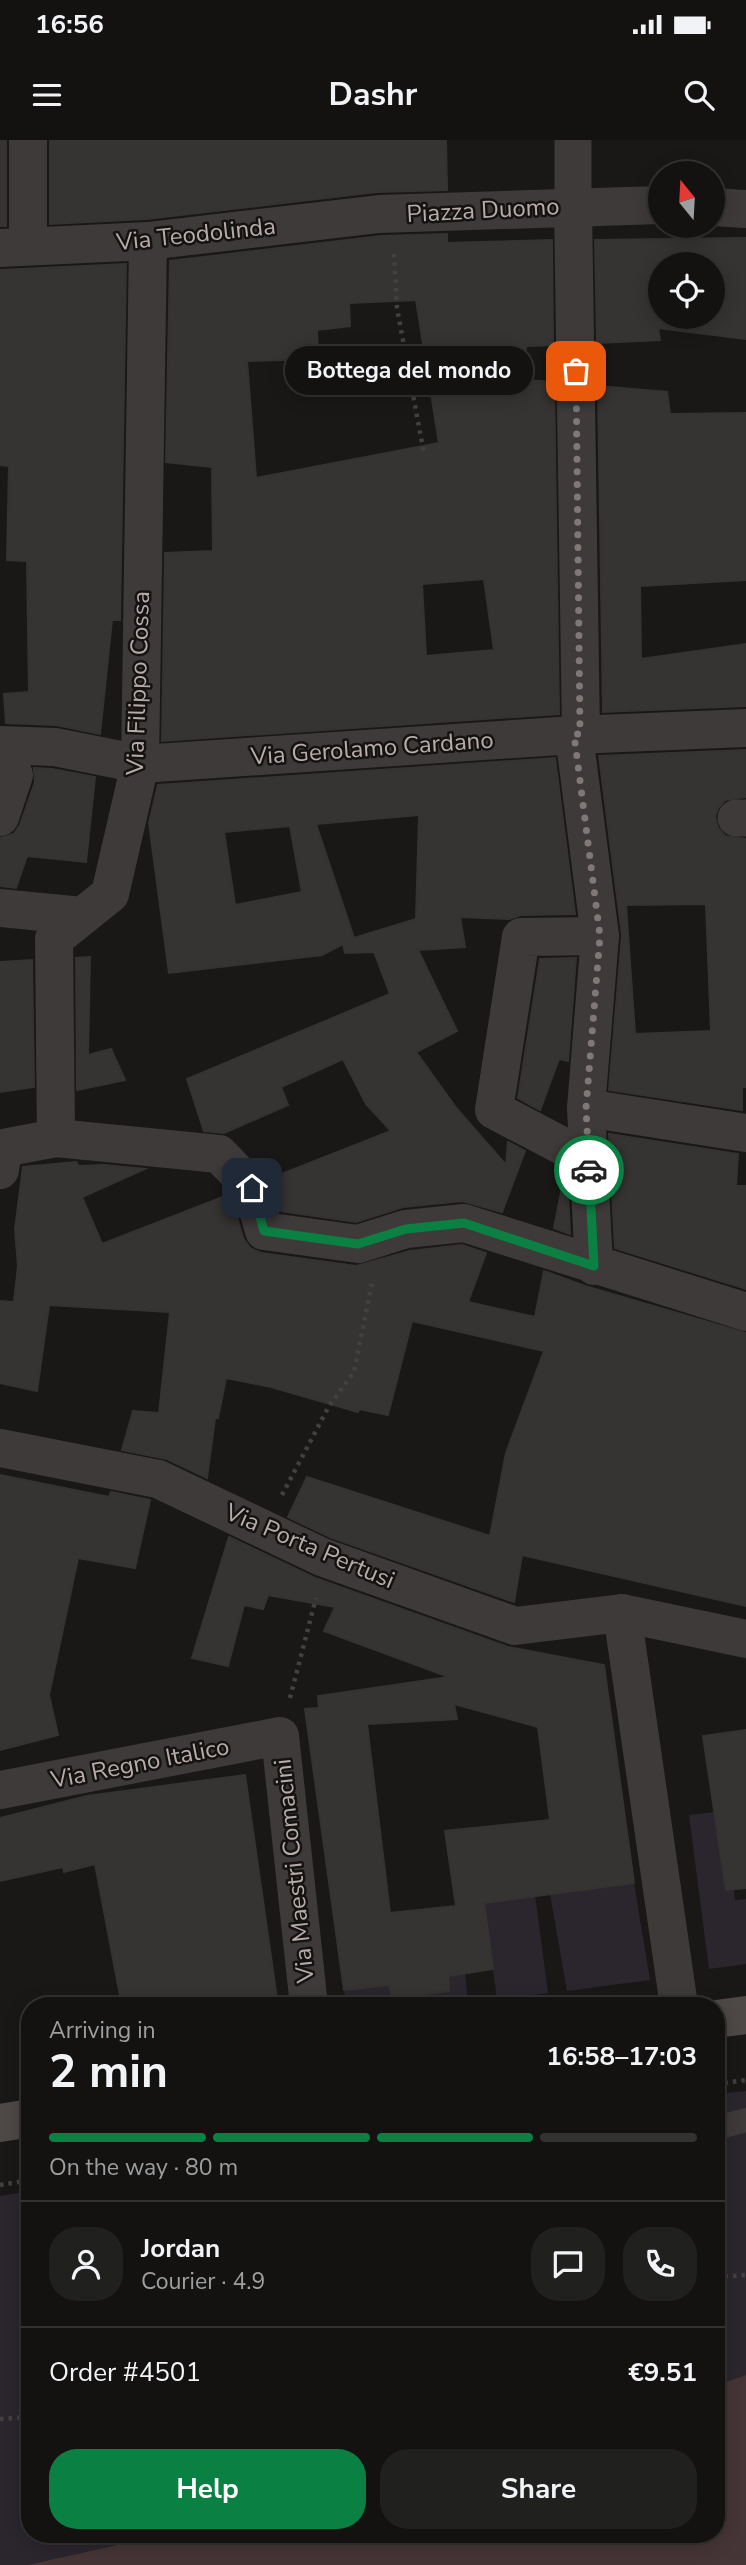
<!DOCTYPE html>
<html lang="en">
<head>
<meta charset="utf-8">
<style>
  :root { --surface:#131211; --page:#20201f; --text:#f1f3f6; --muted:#9d9e9f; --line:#323231; --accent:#0b8043 }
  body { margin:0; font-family:"Nunito Sans",sans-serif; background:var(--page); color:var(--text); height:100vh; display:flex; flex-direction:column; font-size:26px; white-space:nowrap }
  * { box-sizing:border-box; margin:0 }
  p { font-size:23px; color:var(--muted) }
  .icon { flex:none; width:38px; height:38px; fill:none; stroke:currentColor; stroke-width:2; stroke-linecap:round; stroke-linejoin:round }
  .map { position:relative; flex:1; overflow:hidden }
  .sheet { position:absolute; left:21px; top:1857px; width:704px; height:546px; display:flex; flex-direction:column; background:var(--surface); border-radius:28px; box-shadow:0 4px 18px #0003,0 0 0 2px var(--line) }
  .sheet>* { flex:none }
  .needle { width:46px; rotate:342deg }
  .tools { position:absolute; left:648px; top:21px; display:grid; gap:14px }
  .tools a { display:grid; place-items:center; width:77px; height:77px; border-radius:50%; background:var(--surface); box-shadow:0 4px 18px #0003,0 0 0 2px var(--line); font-size:35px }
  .pin { position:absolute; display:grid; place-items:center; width:60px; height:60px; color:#fff; margin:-30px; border-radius:14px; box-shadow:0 4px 10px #0006 }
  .courier { position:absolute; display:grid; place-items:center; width:70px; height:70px; margin:-35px; border:5px solid #0b8043; border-radius:50%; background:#fff; color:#222; box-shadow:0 2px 9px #0007 }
  .bubble { position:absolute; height:49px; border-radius:24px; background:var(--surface); box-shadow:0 4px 18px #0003,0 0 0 2px var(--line); font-size:23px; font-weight:700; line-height:49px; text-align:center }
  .headline em { font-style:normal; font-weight:700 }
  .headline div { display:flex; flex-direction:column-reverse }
  .headline { display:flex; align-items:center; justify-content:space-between; height:119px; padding:0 28px }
  h1 { font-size:46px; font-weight:700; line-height:52px }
  .bar { display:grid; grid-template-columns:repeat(4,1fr); gap:10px 7px; align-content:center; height:84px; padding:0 28px }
  .bar i { height:9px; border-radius:5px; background:var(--line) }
  .bar .selected { background:var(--accent) }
  .bar p { grid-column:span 4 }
  .line { display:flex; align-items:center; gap:18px; padding:0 28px; border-top:2px solid var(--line) }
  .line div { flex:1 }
  .round { display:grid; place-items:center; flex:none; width:74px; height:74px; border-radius:28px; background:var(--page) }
  .primary-button { display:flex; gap:14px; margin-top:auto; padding:14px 28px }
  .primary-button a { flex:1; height:80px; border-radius:28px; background:var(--accent); color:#fff; font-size:28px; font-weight:700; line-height:80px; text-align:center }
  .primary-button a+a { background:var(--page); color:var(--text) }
  .status { display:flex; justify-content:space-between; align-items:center; height:49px; padding:0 35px; background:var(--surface); direction:ltr }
  .status svg { height:19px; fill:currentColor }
  header { display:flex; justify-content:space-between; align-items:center; height:91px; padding:0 28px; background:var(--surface); font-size:32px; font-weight:700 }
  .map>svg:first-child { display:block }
  .green { fill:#2b262e }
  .water { fill:#463536 }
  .building { fill:#353432; stroke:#353332; stroke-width:2; fill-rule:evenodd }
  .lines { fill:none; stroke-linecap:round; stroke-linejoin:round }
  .path { stroke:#45403f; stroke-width:4.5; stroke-dasharray:3.5 5; stroke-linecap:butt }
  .service { stroke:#3e3a39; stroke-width:24 }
  .pedestrian { stroke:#3e3a39; stroke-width:37 }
  .minor { stroke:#3e3a39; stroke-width:38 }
  .secondary { stroke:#4e4847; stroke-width:38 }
  .done { stroke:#807877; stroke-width:7; stroke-dasharray:0 12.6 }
  .route { stroke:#0b8043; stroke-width:9 }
  .labels { text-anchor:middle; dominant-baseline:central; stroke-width:5; stroke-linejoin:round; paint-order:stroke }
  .street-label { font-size:24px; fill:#b8acaa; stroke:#141312 }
</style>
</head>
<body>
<div class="status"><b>16:56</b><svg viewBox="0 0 49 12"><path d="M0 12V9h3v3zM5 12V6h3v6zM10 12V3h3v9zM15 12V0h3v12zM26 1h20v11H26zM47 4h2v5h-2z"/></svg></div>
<header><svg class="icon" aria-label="menu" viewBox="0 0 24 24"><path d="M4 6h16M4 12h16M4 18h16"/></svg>Dashr<svg class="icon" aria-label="search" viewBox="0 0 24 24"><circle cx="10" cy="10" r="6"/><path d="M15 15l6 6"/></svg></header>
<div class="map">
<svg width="746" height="2425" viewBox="0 0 746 2425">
  <rect width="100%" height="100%" fill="#191817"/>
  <g class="green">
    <path d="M715,1672L731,1726L735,1760L746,1759V1824L709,1829L689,1675Z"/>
    <path d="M634,1743L650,1840L567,1851L550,1754Z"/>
    <path d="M535,1755L548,1853L497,1860L484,1763Z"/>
    <path d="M465,1833L468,1863L452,1866L346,1865L344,1850L389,1845L393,1858L449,1851L448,1836Z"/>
    <path d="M746,1951V2235L716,2245V1954Z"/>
    <path d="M30,2051V2394H165L27,2425H0V2056Z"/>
  </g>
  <path class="water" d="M746,2235V2425H27L166,2394H716V2245Z"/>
  <g class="building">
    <rect x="0" y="0" width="6" height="86"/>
    <path d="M50,0H446L447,50L377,52L146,79L50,84Z"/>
    <path d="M447,94V103L552,100L553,205L526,206L525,240L554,242L559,574L162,601L165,413L213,411L212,327L166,322L170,121L381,96ZM416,160L439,303L256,338L247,221L318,219L317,190L350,186L349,163ZM484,439L494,510L426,516L422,444Z"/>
    <path d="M746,98V199L658,188L660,200L597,203L595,100ZM660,124H712V177H660Z"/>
    <path d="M126,124L120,480H112L100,594L56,585L6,583L4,554L29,552L27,421L7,420L9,326L0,325V130Z"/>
    <path d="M598,246L667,252L670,274L746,273V440L640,446L641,519L746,504V566L603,572Z"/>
    <path d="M746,610V657L725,660L718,668L715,677L718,688L725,696L746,699V947H742V970L609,950L622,795L599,616ZM706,764L711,891L635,894L626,765Z"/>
    <path d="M555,618L575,774L521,775L509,779L460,777L465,807L418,810L457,891L416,912L457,969L506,1025L508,1002L525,1011L502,1072L462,1061L403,1067L356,1082L281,1071L271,1038L391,991L366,964L343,919L281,947L288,965L224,993L204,991L187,939L390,854L374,812L345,813L343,804L322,815L169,833L149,683L158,645ZM419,675L416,779L354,798L316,684ZM290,686L302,752L235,765L224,692Z"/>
    <path d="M34,628L52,629L95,637L86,722L27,716L16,748L0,746V698L14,694L20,685L35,642Z"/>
    <path d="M90,817L88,915L111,909L125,940L77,950L76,818Z"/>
    <path d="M576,818L568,921L559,919L540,970L518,958L540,819Z"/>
    <path d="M32,820L34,947L0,952V822Z"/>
    <path d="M609,994L738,1014L736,1046H746V1149L615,1108Z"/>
    <path d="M76,1022L79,1026L104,1025L145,1029L82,1057L102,1104L228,1055L232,1059L243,1098L250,1108L261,1113L356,1126L410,1111L462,1105L486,1113L468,1162L535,1177L544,1131L585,1146L746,1193V1466L522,1415L514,1462L330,1397L288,1377L307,1337L490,1396L506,1313L544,1211L412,1181L388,1275L359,1269L358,1272L271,1247L226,1238L218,1278H215L207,1338L167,1319L122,1310L133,1271L159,1273L170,1172L49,1165L37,1251L0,1243V1161L14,1162L18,1126L15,1089L23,1027Z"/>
    <path d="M565,1032L567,1033L570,1094L554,1088Z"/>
    <path d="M0,1335L109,1357L111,1352L150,1360L135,1428L78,1418L49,1555L58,1595L0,1610Z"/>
    <path d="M229,1397L315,1438L508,1507L604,1525L634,1743L484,1763L493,1829L448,1836L449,1851L393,1858L389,1845L344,1850L305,1569L319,1568L318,1556L449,1537L324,1491L335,1467L268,1455L263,1469L244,1465L228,1526L192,1518ZM454,1564L538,1587L550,1680L445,1691L456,1766L390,1773L367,1584L457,1579Z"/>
    <path d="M746,1590V1748L726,1750L703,1596Z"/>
    <path d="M245,1635L278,1866H122L95,1724L64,1732L63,1727L0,1741V1678L87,1656Z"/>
  </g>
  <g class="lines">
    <g class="path">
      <path d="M394,114L397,168L424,314"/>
      <path d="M282,1355L329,1266L354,1232L372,1143"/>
      <path d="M290,1558L316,1458"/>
      <path d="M716,1944L746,1940"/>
      <path d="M0,2045L30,2040"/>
      <path d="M716,2137L746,2135"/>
      <path d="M0,2279L30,2277"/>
    </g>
    <path class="service" d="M716,1988L746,1980"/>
    <g class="pedestrian">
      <path d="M573,0V66"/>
      <path d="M736,678H746"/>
    </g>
    <g class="minor">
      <path d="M573,66L581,595"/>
      <path d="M712,67L746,69"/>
      <path d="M28,105V0"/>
      <path d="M0,108L148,101L379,74L660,65"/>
      <path d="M574,595L600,796L586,968L594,1126"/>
      <path d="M0,605L55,607L140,624L574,595L746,588"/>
      <path d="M0,677L14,635"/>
      <path d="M0,768L82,776"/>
      <path d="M586,968L746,993"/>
      <path d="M56,998L54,799L110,754L140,624L148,101"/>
      <path d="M589,1020L494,970L521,797L600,796"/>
      <path d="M0,1030L3,1008L56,998L219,1014L252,1048L264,1091L358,1104L406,1089L464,1083L746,1172"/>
      <path d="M0,1308L158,1339L322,1417L515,1486L622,1473L746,1499"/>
      <path d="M622,1473L679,1866"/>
      <path d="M0,1650L280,1596L309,1866"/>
    </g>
    <g class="secondary">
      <path d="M716,1879L746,1875"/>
      <path d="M0,1983L30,1978"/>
    </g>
  </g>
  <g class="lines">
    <path class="done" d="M576,231L580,594H574L600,796L586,968L589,1030"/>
    <path class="route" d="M252,1048L264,1091L358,1104L406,1089L464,1083L594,1126L589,1030"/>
  </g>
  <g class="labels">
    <g class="street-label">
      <text transform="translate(483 70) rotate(-3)">Piazza Duomo</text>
      <text transform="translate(196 94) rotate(-6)">Via Teodolinda</text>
      <text transform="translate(138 543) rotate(-88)">Via Filippo Cossa</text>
      <text transform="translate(372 608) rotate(-4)">Via Gerolamo Cardano</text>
      <text transform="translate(310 1406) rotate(23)">Via Porta Pertusi</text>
      <text transform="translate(140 1623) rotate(-11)">Via Regno Italico</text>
      <text transform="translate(294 1731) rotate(-96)">Via Maestri Comacini</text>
    </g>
  </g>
</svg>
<div class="tools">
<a><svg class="needle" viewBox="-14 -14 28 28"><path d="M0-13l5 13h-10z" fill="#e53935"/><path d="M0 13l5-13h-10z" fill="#9d9e9f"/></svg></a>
<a><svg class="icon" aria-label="locate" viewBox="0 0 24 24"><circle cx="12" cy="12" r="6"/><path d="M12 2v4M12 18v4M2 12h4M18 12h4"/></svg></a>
</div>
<div class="pin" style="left:576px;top:231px;background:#ea580c"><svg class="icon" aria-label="bag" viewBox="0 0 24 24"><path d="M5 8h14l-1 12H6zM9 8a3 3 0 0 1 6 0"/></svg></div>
<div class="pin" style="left:252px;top:1048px;background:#1f2937"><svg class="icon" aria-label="home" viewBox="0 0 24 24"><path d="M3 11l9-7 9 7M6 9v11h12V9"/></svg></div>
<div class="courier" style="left:589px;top:1030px"><svg class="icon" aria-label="car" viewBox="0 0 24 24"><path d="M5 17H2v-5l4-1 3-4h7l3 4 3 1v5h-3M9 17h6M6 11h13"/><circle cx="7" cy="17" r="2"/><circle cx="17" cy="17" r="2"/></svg></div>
<div class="bubble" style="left:285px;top:206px;width:248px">Bottega del mondo</div>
<section class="sheet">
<div class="headline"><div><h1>2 min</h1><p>Arriving in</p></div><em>16:58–17:03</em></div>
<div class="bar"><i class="selected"></i><i class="selected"></i><i class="selected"></i><i></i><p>On the way · 80 m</p></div>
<div class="line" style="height:126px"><a class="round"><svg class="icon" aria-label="person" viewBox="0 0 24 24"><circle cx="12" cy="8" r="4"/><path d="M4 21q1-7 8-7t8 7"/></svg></a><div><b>Jordan</b><p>Courier · 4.9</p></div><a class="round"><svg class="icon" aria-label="chat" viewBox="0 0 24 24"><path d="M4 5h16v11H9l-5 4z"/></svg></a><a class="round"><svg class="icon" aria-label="phone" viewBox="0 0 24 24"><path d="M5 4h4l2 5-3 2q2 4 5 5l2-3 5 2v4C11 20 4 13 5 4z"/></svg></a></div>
<div class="line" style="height:91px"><div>Order #4501</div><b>€9.51</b></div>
<div class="primary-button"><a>Help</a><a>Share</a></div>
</section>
</div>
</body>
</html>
